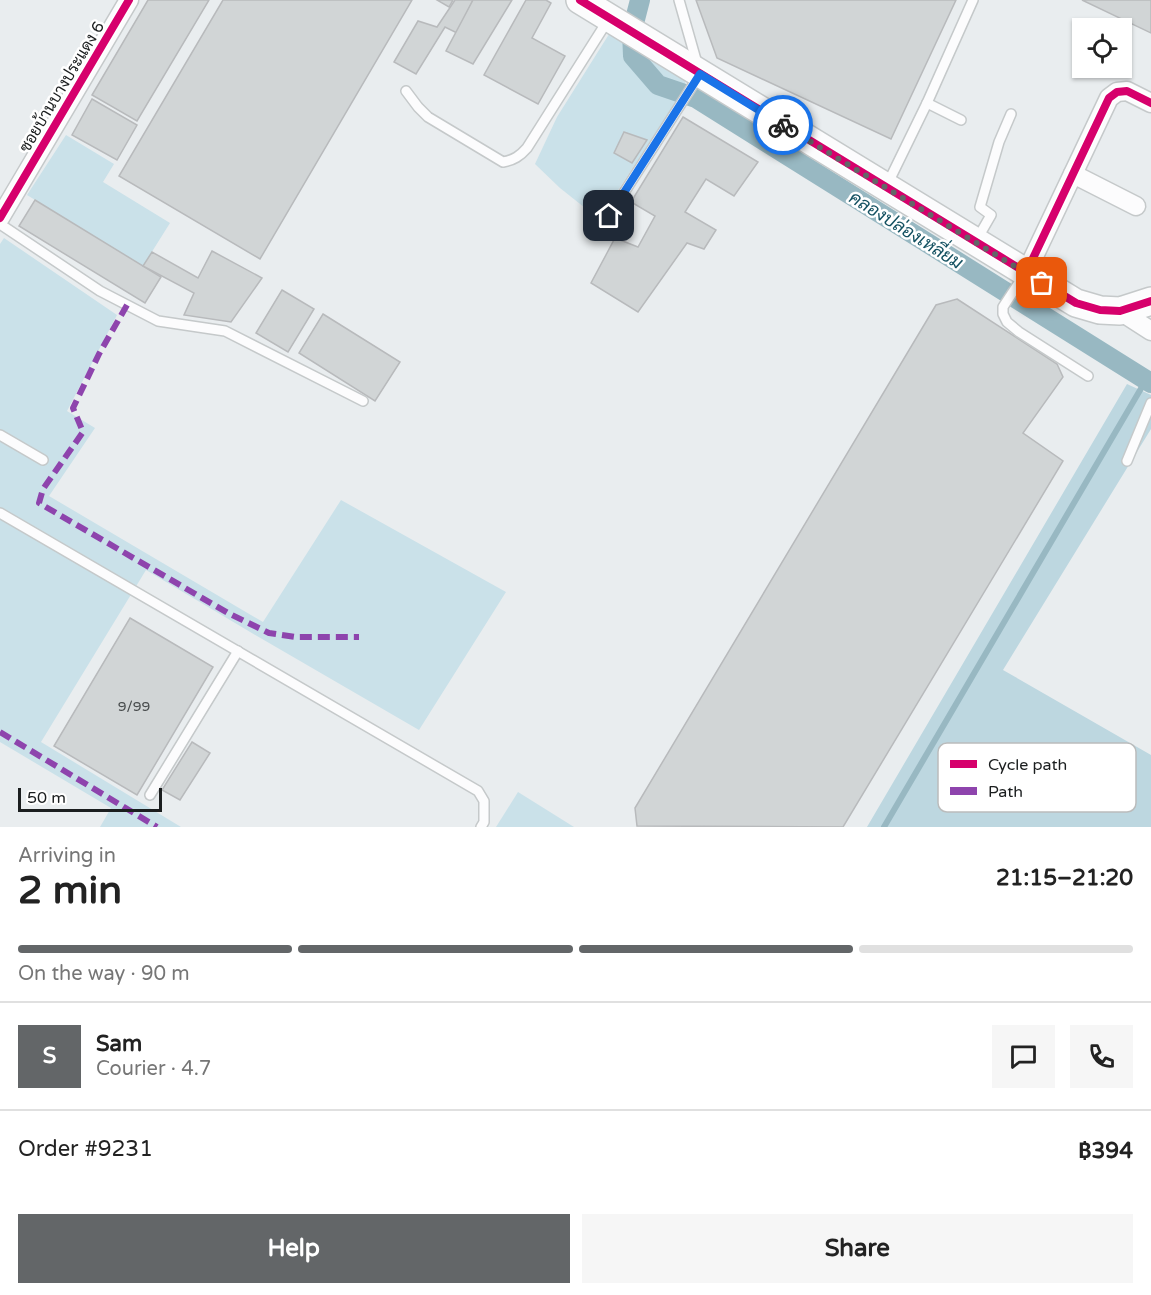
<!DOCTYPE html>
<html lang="en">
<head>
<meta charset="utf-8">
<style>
  :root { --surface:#fff; --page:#f6f6f6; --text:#222; --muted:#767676; --line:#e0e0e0; --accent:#636668 }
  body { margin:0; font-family:"Varela Round",Sarabun,sans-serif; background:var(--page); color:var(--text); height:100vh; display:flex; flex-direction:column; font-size:22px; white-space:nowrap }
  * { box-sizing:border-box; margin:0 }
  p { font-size:20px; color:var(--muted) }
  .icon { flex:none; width:33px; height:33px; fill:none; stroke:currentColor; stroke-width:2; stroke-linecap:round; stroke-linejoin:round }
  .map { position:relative; height:827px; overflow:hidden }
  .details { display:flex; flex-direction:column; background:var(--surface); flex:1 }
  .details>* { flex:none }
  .fabs { position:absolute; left:1072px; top:18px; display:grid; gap:12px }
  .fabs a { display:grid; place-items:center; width:60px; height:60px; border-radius:0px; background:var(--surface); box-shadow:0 2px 4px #0004; font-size:30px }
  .scale { position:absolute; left:18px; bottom:15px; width:144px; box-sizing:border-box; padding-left:6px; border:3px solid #1b1e1f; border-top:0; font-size:16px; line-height:21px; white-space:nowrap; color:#1b1e1f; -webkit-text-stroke:4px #fff; paint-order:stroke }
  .pin { position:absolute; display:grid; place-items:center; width:51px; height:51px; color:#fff; margin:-26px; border-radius:12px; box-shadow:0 3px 9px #0006 }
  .courier { position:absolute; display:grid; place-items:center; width:60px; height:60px; margin:-30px; border:4px solid #1a73e8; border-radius:50%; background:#fff; color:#222; box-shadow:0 2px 8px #0007 }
  .head em { font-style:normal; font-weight:700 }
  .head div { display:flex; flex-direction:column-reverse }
  .head { display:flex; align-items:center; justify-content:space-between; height:102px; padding:0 18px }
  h1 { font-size:39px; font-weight:700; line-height:45px }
  .bar { display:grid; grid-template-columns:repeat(4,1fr); gap:9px 6px; align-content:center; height:72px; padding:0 18px }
  .bar i { height:8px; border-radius:4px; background:var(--line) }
  .bar .on { background:var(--accent) }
  .bar p { grid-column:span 4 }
  .line { display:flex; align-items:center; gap:15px; padding:0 18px; border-top:2px solid var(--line) }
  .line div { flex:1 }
  .round { display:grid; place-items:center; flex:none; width:63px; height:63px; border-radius:0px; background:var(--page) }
  .button { display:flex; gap:12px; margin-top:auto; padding:12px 18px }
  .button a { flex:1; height:69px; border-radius:0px; background:var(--accent); color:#fff; font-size:24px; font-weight:700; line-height:69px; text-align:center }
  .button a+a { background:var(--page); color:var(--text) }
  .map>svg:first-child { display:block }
  .green { fill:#cae1e9 }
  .forest { fill:#bdd7e0 }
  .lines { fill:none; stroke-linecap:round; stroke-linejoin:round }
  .stream { stroke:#98b8c2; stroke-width:6 }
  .canal { stroke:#98b8c2; stroke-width:20 }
  .building { fill:#d1d5d6; stroke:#b8babc; stroke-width:1.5 }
  .lane-casing { stroke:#c5c9ca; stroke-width:12 }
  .street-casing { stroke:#c5c9ca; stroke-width:21 }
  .secondary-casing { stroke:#c5c9ca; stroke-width:30 }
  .lane { stroke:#fcfcfd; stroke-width:9 }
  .street { stroke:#fcfcfd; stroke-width:18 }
  .secondary { stroke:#fcfcfd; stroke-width:27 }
  .quiet { stroke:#8e44ad; stroke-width:6; stroke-dasharray:12 6; stroke-linecap:butt }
  .cycleway-casing { stroke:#fff; stroke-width:11 }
  .cycleway { stroke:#d6006c; stroke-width:8 }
  .done { stroke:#636668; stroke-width:6; stroke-dasharray:0 10.8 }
  .route { stroke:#1a73e8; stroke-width:8 }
  .labels { text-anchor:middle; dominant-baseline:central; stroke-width:5; stroke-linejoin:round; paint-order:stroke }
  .number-label { font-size:14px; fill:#484c4d }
  .street-label { font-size:16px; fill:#1b1e1f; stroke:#fff }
  .water-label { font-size:18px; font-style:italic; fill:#145161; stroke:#fff }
  .key { fill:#fff; stroke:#bbbcbc; stroke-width:1.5 }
  .key-label { font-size:16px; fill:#1b1e1f }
</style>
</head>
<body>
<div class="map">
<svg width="1151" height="827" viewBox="0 0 1151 827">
  <rect width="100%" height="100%" fill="#e9edef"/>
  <g class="green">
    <path d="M611,31L684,75L686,87L599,219L560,188L535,164L557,117Z"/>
    <path d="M66,135L114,164L103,182L170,223L143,266L27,195Z"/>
    <path d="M4,238L117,315L67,411L95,428L49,496L263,622L341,500L506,592L419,730L257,636L146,570L41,742L181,827H100L111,808L0,742V244Z"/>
    <path d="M518,792L574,827H496Z"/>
  </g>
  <path class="forest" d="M1127,384L1151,395V429L1003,670L1151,755V827H867Z"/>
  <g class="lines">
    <path class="stream" d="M884,827L1146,380"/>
    <path class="canal" d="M640,0L632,31L633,56L658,85L696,98L1151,383"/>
  </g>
  <g class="building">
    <path d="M148,0H209L137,121L92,95Z"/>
    <path d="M223,0H412L260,259L119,176Z"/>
    <path d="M437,0H453L449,7Z"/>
    <path d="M455,0H473L457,33L445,27L416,74L394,62L418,21L437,27Z"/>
    <path d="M473,0H512L473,64L446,51Z"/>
    <path d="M526,0H546L551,3L532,38L565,56L538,104L484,75Z"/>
    <path d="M696,0H956L891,139L717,58Z"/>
    <path d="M1082,0H1151V33Z"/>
    <path d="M92,99L137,125L117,160L72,135Z"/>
    <path d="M683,117L758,162L734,196L706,179L685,212L716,230L704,249L687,243L638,312L591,283L615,238L638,247L655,216L631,202Z"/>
    <path d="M624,132L647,140L632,163L614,153Z"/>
    <path d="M35,200L161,277L145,303L19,226Z"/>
    <path d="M212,251L262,278L231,322L184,315L194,293L143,266L152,252L198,278Z"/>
    <path d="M282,290L314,309L288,352L256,333Z"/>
    <path d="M957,299L1057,364L1063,377L1023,433L1063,461L843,827L637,826L635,808L936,305Z"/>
    <path d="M323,314L400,362L375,401L299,353Z"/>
    <path d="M130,618L213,667L137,795L54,746Z"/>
    <path d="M192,742L210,753L180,800L162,790Z"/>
  </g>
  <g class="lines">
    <g class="lane-casing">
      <g id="lane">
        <path d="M406,91L418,107L428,117L503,162C514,160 520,156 527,148L608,20"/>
        <path d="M927,103L961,120"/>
        <path d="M887,185L927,103L973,0"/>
        <path d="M609,216L700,74L679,0"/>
        <path d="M0,224L100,291L158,321L225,331L363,401"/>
        <path d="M976,241L991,215L980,207L999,142L1011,114"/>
        <path d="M1024,275L1003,307V314L1007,322L1019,332L1088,376"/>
        <path d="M0,435L43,460"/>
        <path d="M1127,461L1151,403"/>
        <path d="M0,513L478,791L484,801V822L481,827"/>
        <path d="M150,795L238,651"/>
      </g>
    </g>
    <g class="street-casing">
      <g id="street">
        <path d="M1073,174L1136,206"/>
        <path d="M0,218L129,0"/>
        <path d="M1026,273L1109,98L1117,92L1127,91L1151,103"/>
        <path d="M1120,311L1151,331"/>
      </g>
    </g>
    <g class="secondary-casing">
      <path id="secondary" d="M580,0L1076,303L1100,310L1120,311L1151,301"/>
    </g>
    <use href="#lane" class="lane"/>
    <use href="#street" class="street"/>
    <use href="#secondary" class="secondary"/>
    <g class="quiet">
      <path d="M127,305L99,354L73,408L83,432L43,489L39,503L228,613L269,633L296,637H359"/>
      <path d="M0,732L157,827"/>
    </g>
    <g class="cycleway-casing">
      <g id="cycleway">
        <path d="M580,0L1076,303L1100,310L1120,311L1151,301"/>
        <path d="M0,218L129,0"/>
        <path d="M1026,273L1109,98L1117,92L1127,91L1151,103"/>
      </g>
    </g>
    <use href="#cycleway" class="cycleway"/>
  </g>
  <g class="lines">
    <path class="done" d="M783,125L1042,283"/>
    <path class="route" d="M609,216L700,74L783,125"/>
  </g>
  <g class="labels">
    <g class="number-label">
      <text x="134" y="706">9/99</text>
    </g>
    <g class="street-label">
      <text transform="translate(62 87) rotate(-59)">ซอยบ้านบางประแดง 6</text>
    </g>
    <g class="water-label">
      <text transform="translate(906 230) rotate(32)">คลองปล่องเหลี่ยม</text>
    </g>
  </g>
  <rect x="938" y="743" width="198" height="69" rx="9" class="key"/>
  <rect x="950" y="760" width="27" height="8" fill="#d6006c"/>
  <rect x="950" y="787" width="27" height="8" fill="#8e44ad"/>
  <g class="key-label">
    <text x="988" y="770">Cycle path</text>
    <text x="988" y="797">Path</text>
  </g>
</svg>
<div class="fabs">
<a><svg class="icon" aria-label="locate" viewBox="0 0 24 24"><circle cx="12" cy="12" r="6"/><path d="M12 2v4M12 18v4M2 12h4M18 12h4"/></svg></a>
</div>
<div class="scale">50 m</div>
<div class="pin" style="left:1042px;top:283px;background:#ea580c"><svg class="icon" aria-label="bag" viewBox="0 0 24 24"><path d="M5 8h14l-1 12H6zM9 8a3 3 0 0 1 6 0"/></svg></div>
<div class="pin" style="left:609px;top:216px;background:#1f2937"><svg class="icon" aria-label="home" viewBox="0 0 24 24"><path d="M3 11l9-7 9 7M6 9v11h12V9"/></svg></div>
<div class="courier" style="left:783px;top:125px"><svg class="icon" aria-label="bike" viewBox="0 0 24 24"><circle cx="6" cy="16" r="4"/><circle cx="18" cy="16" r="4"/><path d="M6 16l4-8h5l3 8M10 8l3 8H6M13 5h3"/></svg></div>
</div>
<section class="details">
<div class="head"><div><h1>2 min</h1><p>Arriving in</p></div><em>21:15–21:20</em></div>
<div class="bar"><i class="on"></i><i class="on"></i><i class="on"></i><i></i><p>On the way · 90 m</p></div>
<div class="line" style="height:108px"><b class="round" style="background:var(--accent);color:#fff">S</b><div><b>Sam</b><p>Courier · 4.7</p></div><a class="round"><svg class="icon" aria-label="chat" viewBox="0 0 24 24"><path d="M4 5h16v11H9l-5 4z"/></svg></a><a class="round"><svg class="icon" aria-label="phone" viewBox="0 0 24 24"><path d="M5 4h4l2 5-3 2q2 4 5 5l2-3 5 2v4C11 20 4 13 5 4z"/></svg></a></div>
<div class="line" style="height:78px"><div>Order #9231</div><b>฿394</b></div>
<div class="button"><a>Help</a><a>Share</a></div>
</section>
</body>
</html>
